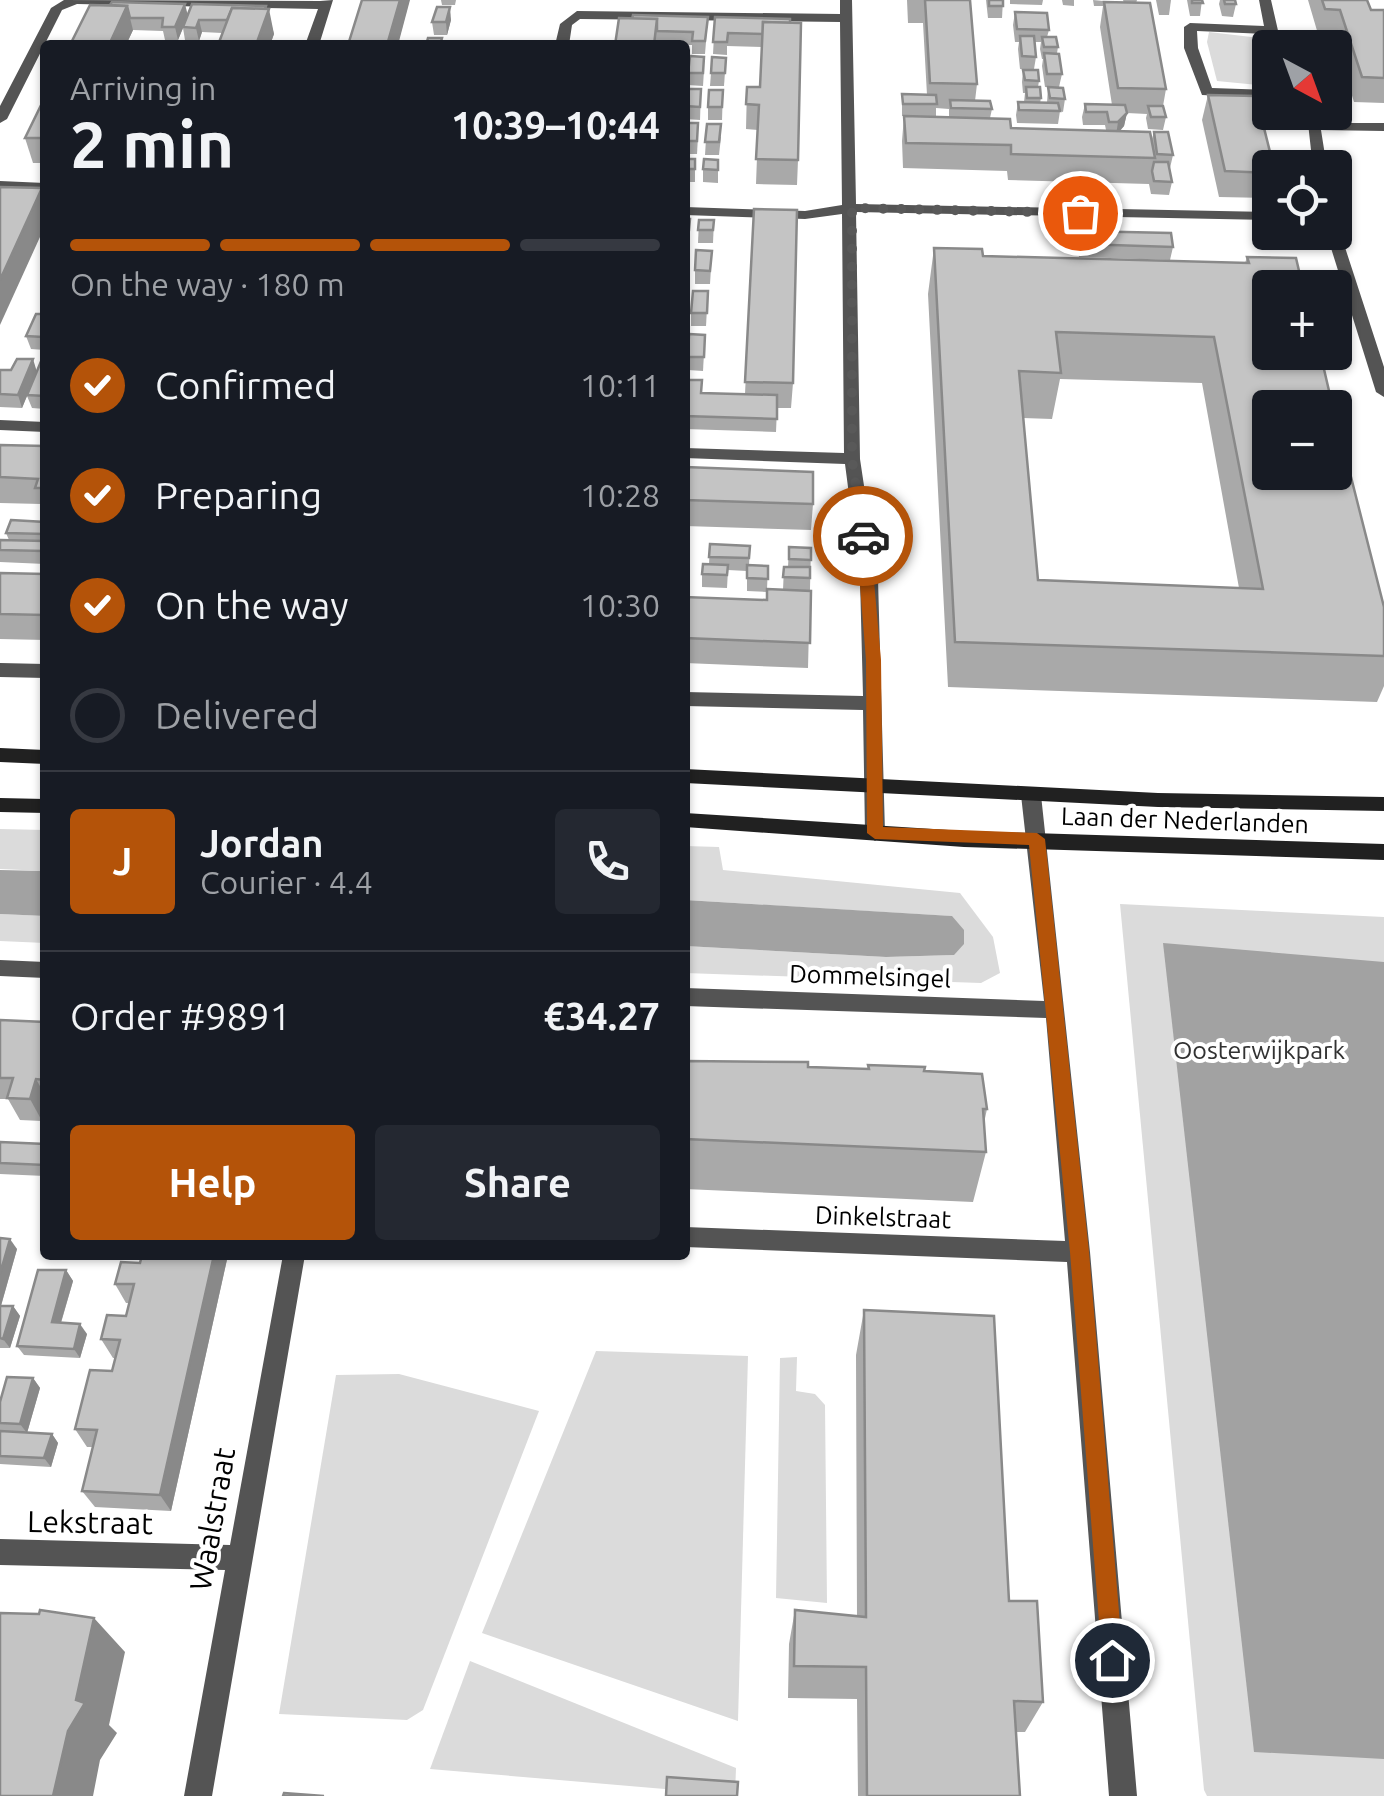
<!DOCTYPE html>
<html lang="en">
<head>
<meta charset="utf-8">
<style>
  :root { --surface:#171b24; --page:#242831; --text:#f1f3f6; --muted:#9ea1a6; --line:#363941; --accent:#b45309 }
  body { margin:0; font-family:Ubuntu,sans-serif; background:var(--page); color:var(--text); height:100vh; display:flex; flex-direction:column; font-size:38px; white-space:nowrap }
  * { box-sizing:border-box; margin:0 }
  p { font-size:32px; color:var(--muted) }
  .icon { flex:none; width:55px; height:55px; fill:none; stroke:currentColor; stroke-width:2; stroke-linecap:round; stroke-linejoin:round }
  .map { position:relative; flex:1; overflow:hidden }
  .panel { position:absolute; left:40px; top:40px; width:650px; height:1220px; display:flex; flex-direction:column; background:var(--surface); border-radius:10px; box-shadow:0 2px 8px #0004 }
  .panel>* { flex:none }
  .needle { width:65px; rotate:139deg }
  .buttons { position:absolute; left:1252px; top:30px; display:grid; gap:20px }
  .buttons a { display:grid; place-items:center; width:100px; height:100px; border-radius:10px; background:var(--surface); box-shadow:0 2px 8px #0004; font-size:50px }
  .pin { position:absolute; display:grid; place-items:center; width:85px; height:85px; color:#fff; margin:-42px; border:5px solid #fff; border-radius:50%; box-shadow:0 2px 10px #0007 }
  .courier { position:absolute; display:grid; place-items:center; width:100px; height:100px; margin:-50px; border:8px solid #b45309; border-radius:50%; background:#fff; color:#222; box-shadow:0 2px 12px #0007 }
  .summary em { font-style:normal; font-weight:600 }
  .summary div { display:flex; flex-direction:column-reverse }
  .summary { display:flex; align-items:center; justify-content:space-between; height:170px; padding:0 30px }
  h1 { font-size:65px; font-weight:600; line-height:75px }
  .bar { display:grid; grid-template-columns:repeat(4,1fr); gap:15px 10px; align-content:center; height:120px; padding:0 30px }
  .bar i { height:12px; border-radius:8px; background:var(--line) }
  .bar .on { background:var(--accent) }
  .bar p { grid-column:span 4 }
  .line { display:flex; align-items:center; gap:25px; padding:0 30px; border-top:2px solid var(--line) }
  .line div { flex:1 }
  .round { display:grid; place-items:center; flex:none; width:105px; height:105px; border-radius:10px; background:var(--page) }
  ol { padding:0 30px; list-style:none }
  li { display:flex; align-items:center; gap:30px; height:110px }
  li p { margin-inline-start:auto }
  li .icon { padding:10px; border-radius:50%; background:var(--accent); color:#fff; stroke-width:4 }
  li:last-child { color:var(--muted) }
  li i { width:55px; height:55px; border:5px solid var(--line); border-radius:50% }
  .cta { display:flex; gap:20px; margin-top:auto; padding:20px 30px }
  .cta a { flex:1; height:115px; border-radius:10px; background:var(--accent); color:#fff; font-size:40px; font-weight:600; line-height:115px; text-align:center }
  .cta a+a { background:var(--page); color:var(--text) }
  .map>svg:first-child { display:block }
  .green { fill:#dbdbdb }
  .water { fill:#a2a2a2 }
  .lines { fill:none; stroke-linecap:round; stroke-linejoin:round }
  .minor { fill:#545454; fill-rule:evenodd }
  .secondary { fill:#212121; fill-rule:evenodd }
  .wall { fill:#a9a9a9; fill-rule:evenodd }
  .shaded-wall { fill:#898989 }
  .building { fill:#c4c4c4; stroke:#898989; stroke-width:2.5; fill-rule:evenodd }
  .route { fill:#b45309 }
  .done { stroke:#595959; stroke-width:10; stroke-dasharray:0 18 }
  .labels { text-anchor:middle; dominant-baseline:central; stroke-width:8; stroke-linejoin:round; paint-order:stroke }
  .street-label { font-size:25px; fill:#000; stroke:#fff }
  .park-label { font-size:25px; fill:#323232; stroke:#fff }
  .near-street-label { font-size:30px; fill:#000; stroke:#fff }
</style>
</head>
<body>
<div class="map">
<svg width="1384" height="1796" viewBox="0 0 1384 1796">
  <rect width="100%" height="100%" fill="#fff"/>
  <g class="green">
    <path d="M1209,32L1260,38L1270,81L1258,85L1217,81L1207,42Z"/>
    <path d="M0,829L45,830V871L0,869Z"/>
    <path d="M685,846L719,847L723,870L960,893L993,937L1000,973L981,983L685,973V946L886,957L954,955L951,916L685,900Z"/>
    <path d="M1120,904L1384,917V1796H1207L1204,1790Z"/>
    <path d="M0,914L45,916V943L0,941Z"/>
    <path d="M596,1351L748,1356L738,1721L482,1633Z"/>
    <path d="M797,1357L796,1391L815,1394L825,1405L827,1603L776,1598L780,1358Z"/>
    <path d="M399,1374L539,1411L423,1710L407,1720L279,1714L336,1375Z"/>
    <path d="M470,1661L736,1768L735,1795L430,1769Z"/>
  </g>
  <g class="water">
    <path d="M0,870L45,871V916L0,914Z"/>
    <path d="M685,900L952,916L964,930V944L954,955L886,957L685,946Z"/>
    <path d="M1163,943L1384,962V1759L1254,1752Z"/>
  </g>
  <g class="lines">
    <g class="minor">
      <path d="M64,0L320,1L333,0L319,45H305L318,9L77,4L62,10L7,119L0,123V106L51,8Z"/>
      <path d="M840,0H852L856,204L1270,212V220L856,212L860,459L878,579L885,833L875,841L865,833L863,710L685,706V692L863,696L860,579L845,464L685,458V448L844,453L842,214L805,219L685,215V207L805,211L842,205L840,22L580,19L572,25L569,45H555L560,24L577,11L840,14Z"/>
      <path d="M1259,0H1271L1282,48L1270,49L1266,34L1197,31L1198,48L1212,88L1270,90V98L1202,95L1184,48V27L1190,23L1264,26Z"/>
      <path d="M1308,123H1384V131L1321,130L1327,168H1313Z"/>
      <path d="M0,181L45,183V191L0,189Z"/>
      <path d="M1335,228L1340,232L1384,367V397L1376,392L1326,232H1335Z"/>
      <path d="M0,420L45,422V432L0,430Z"/>
      <path d="M0,663L45,664V678L0,677Z"/>
      <path d="M1031,788L1041,795L1090,1252L1137,1796H1109L1067,1262L685,1247V1227L1065,1241L1046,1018L685,1006V988L1044,1001L1021,795Z"/>
      <path d="M0,960L45,962V978L0,976Z"/>
      <path d="M283,1255H305L212,1796H184L225,1570L0,1565V1539L230,1545Z"/>
    </g>
    <g class="secondary">
      <path d="M0,748L45,750V764L0,762Z"/>
      <path d="M685,769L1158,793L1384,797V811L1158,807L685,783Z"/>
      <path d="M0,798L45,799V813L0,812Z"/>
      <path d="M685,813L964,831L1384,844V860L964,847L685,827Z"/>
    </g>
  </g>
  <g class="wall">
    <path d="M441,0H456L455,5H442Z"/>
    <path d="M907,0H970L977,84L975,101L992,109L990,118L1011,128L1106,130L1105,125H1083L1082,117L1085,104L1112,105L1100,27L1103,6H1094L1093,0L1124,3L1123,0H1137L1136,3L1166,89L1163,106L1166,117L1163,130L1148,129L1146,118L1147,114L1127,113L1124,126L1120,131L1151,142L1154,132L1173,155L1170,168H1169L1172,182L1169,195L1151,194L1149,184L1008,180L1007,171L903,168L902,141L904,116H902V94L927,95L923,23H908ZM936,108L949,109V117H936Z"/>
    <path d="M986,0H1003L1002,18H988Z"/>
    <path d="M1010,0H1043L1042,5L1010,4Z"/>
    <path d="M1062,0H1074V6L1063,5Z"/>
    <path d="M1156,0H1171L1169,15H1159Z"/>
    <path d="M1187,0H1202L1200,16H1190Z"/>
    <path d="M1220,0H1235L1236,4L1233,17L1222,16L1219,4Z"/>
    <path d="M1308,0H1367L1371,10H1384V103L1354,102L1333,35L1318,34Z"/>
    <path d="M90,5L188,16L266,6L274,34L270,45H218L222,33L202,32L199,41L185,40L183,28L178,40H165L163,31L133,30L126,45H70Z"/>
    <path d="M1015,12L1049,30L1047,37L1058,47L1057,53L1062,74L1059,87H1045L1042,66L1043,59H1042L1040,49L1041,42H1035L1036,57L1034,69H1020L1018,49L1019,42H1015L1013,25Z"/>
    <path d="M708,17L705,54H692V45H615L632,19Z"/>
    <path d="M715,17L790,19L798,160L797,185L756,184L758,130L746,129L747,87H760L762,47L727,46V55L713,54Z"/>
    <path d="M451,20L447,35H434L432,22Z"/>
    <path d="M726,58L724,86H710L711,73Z"/>
    <path d="M704,70L703,86L688,85V73Z"/>
    <path d="M1023,70L1039,81L1038,87L1041,98L1040,103H1047L1048,87L1065,99L1063,112L1060,111L1058,124L1017,123L1016,115L1018,102H1024L1025,93H1023L1022,82Z"/>
    <path d="M701,89L700,120L685,119V106Z"/>
    <path d="M723,90L722,120H708V107Z"/>
    <path d="M1208,95L1270,168V192L1268,198L1219,197L1202,120Z"/>
    <path d="M45,97V163H33L25,138Z"/>
    <path d="M685,123L698,136L697,154H685Z"/>
    <path d="M707,124L721,137L719,155H705Z"/>
    <rect x="685" y="159" width="10" height="23"/>
    <path d="M718,160V183L703,182V169Z"/>
    <path d="M754,209L793,383L791,408H777L776,432L685,429V389L701,393L745,394Z"/>
    <path d="M685,219H690L689,243H685Z"/>
    <path d="M699,220H714L713,243H698Z"/>
    <path d="M1079,231L1173,247L1170,260L1079,257L1077,244Z"/>
    <path d="M934,248L983,256L1245,263L1247,257L1384,607V686L1377,702L948,687L928,294ZM1060,379L1202,383L1239,588L1038,580L1023,418L1052,419Z"/>
    <path d="M712,251L710,284H695V270Z"/>
    <path d="M708,291L706,326H691V313Z"/>
    <path d="M45,314V350L31,349L26,336Z"/>
    <path d="M705,335L703,371L688,370V357Z"/>
    <path d="M45,359V409L32,408L27,396L22,408L0,407V370L37,372Z"/>
    <path d="M0,445L45,446V513L41,504L0,503Z"/>
    <path d="M685,467L813,504L811,530L685,526Z"/>
    <path d="M45,522V564L0,562V540H9L6,533Z"/>
    <path d="M710,544L750,546L749,565L768,566L767,589L783,590L784,567H788L789,547L811,548L808,668L685,663V597L767,600V592L747,591V571L728,570L727,588L702,587V574L709,564Z"/>
    <path d="M0,573L45,574V640L0,639Z"/>
    <path d="M0,1020L45,1022V1112L42,1121L20,1120L8,1099H0Z"/>
    <path d="M685,1061L924,1071L987,1109L984,1123L986,1152L973,1202L685,1189Z"/>
    <path d="M0,1142L45,1144V1176L0,1174Z"/>
    <path d="M0,1238L17,1249L1,1306H13L20,1316L10,1348H0Z"/>
    <path d="M142,1255H228L171,1511L95,1507L82,1491L93,1447H87L75,1429L112,1371L115,1358H113L101,1339L126,1316L129,1303H126L115,1284L140,1263Z"/>
    <path d="M66,1270L73,1281L61,1323L87,1334L80,1358L24,1355L17,1346Z"/>
    <path d="M864,1310L1009,1601L1043,1702L1025,1732H1016L1020,1796H858L857,1699L788,1698L789,1644L795,1610L857,1616L856,1355Z"/>
    <path d="M33,1378L40,1388L27,1433L52,1434L58,1443L51,1467L0,1464V1402Z"/>
  </g>
  <g class="shaded-wall">
    <path d="M400,0H410L398,45H387Z"/>
    <path d="M185,4L188,16L178,40L175,27Z"/>
    <path d="M127,6L133,30L126,45H109Z"/>
    <path d="M266,6L268,14L269,9L274,34L270,45H256Z"/>
    <path d="M450,7L451,20L447,35L446,22Z"/>
    <path d="M199,20L202,32L199,41L196,28Z"/>
    <path d="M1127,113L1124,126L1116,135L1118,122Z"/>
    <path d="M42,188L45,196V226L0,325V280Z"/>
    <path d="M33,359L37,372L22,408L18,395Z"/>
    <path d="M36,1079L45,1095V1112L42,1121L30,1099Z"/>
    <path d="M10,1239L17,1249L0,1309V1274Z"/>
    <path d="M214,1255H228L171,1511L160,1495Z"/>
    <path d="M66,1270L73,1281L58,1332L52,1322Z"/>
    <path d="M13,1306L20,1316L10,1348L3,1339Z"/>
    <path d="M80,1324L87,1334L80,1358L74,1349Z"/>
    <path d="M33,1378L40,1388L27,1433L20,1424Z"/>
    <path d="M52,1434L58,1443L51,1467L44,1458Z"/>
    <path d="M94,1618L125,1652L109,1725L117,1733L100,1760L93,1796H53Z"/>
  </g>
  <g class="building">
    <path d="M362,0H400L387,45H348Z"/>
    <path d="M925,0H970L977,84L930,83Z"/>
    <rect x="989" y="0" width="14" height="6"/>
    <path d="M1192,0H1202L1203,3H1192Z"/>
    <path d="M1224,0H1235L1236,4H1225Z"/>
    <path d="M1322,0H1367L1371,10H1384V78L1362,77L1340,10L1325,9Z"/>
    <path d="M112,2L185,4L175,27H162L163,18H130L127,6L110,5Z"/>
    <path d="M1104,2L1150,3L1166,89L1118,88Z"/>
    <path d="M192,4L266,6L265,9L232,8L227,20H199L196,28L183,27Z"/>
    <path d="M90,5L127,6L109,45H70Z"/>
    <path d="M437,7H450L446,22H432Z"/>
    <path d="M232,8L269,9L256,45H218Z"/>
    <path d="M1015,12L1047,13L1049,30L1017,29Z"/>
    <path d="M633,15L708,17L705,41H692L693,32L657,31V19H632Z"/>
    <path d="M715,17L790,19V23L763,22V34L728,33L727,42H713Z"/>
    <path d="M619,18L657,19L654,45H615Z"/>
    <path d="M763,22L801,23L798,160L756,159L759,105L746,104L747,87H760Z"/>
    <path d="M1020,36H1034L1036,57L1022,56Z"/>
    <path d="M1042,37H1056L1058,47H1044Z"/>
    <path d="M428,38H442L440,45H426Z"/>
    <path d="M155,42L168,43L167,45H154Z"/>
    <path d="M1044,53L1059,54L1062,74H1047Z"/>
    <path d="M690,56L704,57L703,73H688Z"/>
    <path d="M712,57L726,58L725,73H711Z"/>
    <path d="M1023,70H1038L1039,81L1025,80Z"/>
    <path d="M1026,87H1040L1041,98H1027Z"/>
    <path d="M1048,87L1063,88L1065,99L1050,98Z"/>
    <path d="M687,89H701L700,107L685,106Z"/>
    <path d="M709,90H723L722,107H708Z"/>
    <path d="M902,94L936,95L937,104H903Z"/>
    <path d="M1208,95L1256,96L1274,168H1270V173L1225,171Z"/>
    <path d="M45,97V138H25Z"/>
    <path d="M950,100L990,101L992,109L951,108Z"/>
    <path d="M1018,102L1058,103L1060,111L1019,110Z"/>
    <path d="M1085,104L1125,105L1127,113L1118,122H1109L1107,112H1086Z"/>
    <path d="M1148,106H1163L1166,117H1151Z"/>
    <path d="M904,116L1010,119L1011,128L1150,132L1155,158L1011,154V145L906,143Z"/>
    <path d="M685,123H698L697,141H685Z"/>
    <path d="M707,124H721L719,142H705Z"/>
    <path d="M1154,132H1168L1173,155L1157,154Z"/>
    <rect x="685" y="159" width="10" height="10"/>
    <path d="M704,159L718,160V170L703,169Z"/>
    <path d="M1154,162H1168L1172,182L1154,181L1152,171Z"/>
    <path d="M0,187L42,188L0,280Z"/>
    <path d="M754,209L797,210L793,383L745,382Z"/>
    <path d="M685,219H690L689,230H685Z"/>
    <path d="M699,220H714L713,230H698Z"/>
    <path d="M1079,231L1171,233L1173,247L1081,244Z"/>
    <path d="M934,248L982,249L983,256L1249,263L1247,257L1296,258L1303,288H1270V352H1320L1333,408H1270V472H1335V414L1384,607V656L955,642ZM1056,332L1214,337L1263,589L1038,580L1019,371L1061,373Z"/>
    <path d="M685,250H688L686,270H685Z"/>
    <path d="M696,250L712,251L710,271L695,270Z"/>
    <path d="M693,291H708L707,313H691Z"/>
    <path d="M36,314H45V331L43,337L26,336Z"/>
    <path d="M689,334L705,335L704,357H688Z"/>
    <path d="M17,359H33L18,395L0,394V370H11Z"/>
    <path d="M42,359H45V396L27,395Z"/>
    <path d="M686,380H702L701,393L777,395V419L685,416Z"/>
    <path d="M0,445L45,446V488H35L38,479L0,477Z"/>
    <path d="M685,467L813,472V504L685,500Z"/>
    <path d="M11,520L45,522V534L6,533Z"/>
    <path d="M0,540L45,541V549L44,551L0,550Z"/>
    <path d="M710,544L750,546L749,558L709,557Z"/>
    <path d="M789,547L811,548V560L789,559Z"/>
    <path d="M703,564L728,565L727,575L702,574Z"/>
    <path d="M747,565L768,566V579L747,578Z"/>
    <path d="M784,567H810V578L783,577Z"/>
    <path d="M0,573L45,574V615L0,614Z"/>
    <path d="M767,589L811,591L810,643L685,638V597L767,600Z"/>
    <path d="M0,1020L45,1022V1080L36,1079L30,1099L7,1098L13,1078H0Z"/>
    <path d="M685,1061L808,1062V1067L869,1069L868,1065L925,1067L924,1071L982,1074L987,1109H983L986,1152L685,1139Z"/>
    <path d="M0,1142L45,1144V1165L0,1163Z"/>
    <path d="M0,1238L10,1239L0,1274Z"/>
    <path d="M142,1255H214L160,1495L82,1491L97,1430L75,1429L90,1370L112,1371L120,1340L101,1339L107,1315L126,1316L134,1284H115L121,1262L140,1263Z"/>
    <path d="M38,1270H66L52,1322L80,1324L74,1349L17,1346Z"/>
    <path d="M0,1306H13L3,1339L0,1338Z"/>
    <path d="M864,1310L994,1316L1009,1601H1037L1043,1702L1014,1701L1020,1796H867L866,1667L794,1666L795,1610L866,1617Z"/>
    <path d="M7,1377L33,1378L20,1424L0,1423V1402Z"/>
    <path d="M0,1431L52,1434L44,1458L0,1456Z"/>
    <path d="M40,1610L94,1618L76,1700L85,1703L68,1731L53,1796H0V1613L39,1614Z"/>
    <path d="M667,1777L738,1782L737,1796H666Z"/>
    <path d="M284,1793L324,1796H283Z"/>
  </g>
  <path class="route" d="M863,531L870,536L881,660L883,827L1037,833L1045,839L1089,1252L1123,1660L1112,1671L1102,1660L1070,1252L1029,845L875,839L867,833L866,660L856,536Z"/>
  <g class="lines">
    <path class="done" d="M863,536L852,459V208L1080,213"/>
  </g>
  <g class="labels">
    <g class="street-label">
      <text transform="translate(1185 820) rotate(2)">Laan der Nederlanden</text>
      <text transform="translate(870 976) rotate(2)">Dommelsingel</text>
      <text transform="translate(883 1217) rotate(2)">Dinkelstraat</text>
    </g>
    <g class="park-label">
      <text x="1259" y="1050">Oosterwijkpark</text>
    </g>
    <g class="near-street-label">
      <text transform="translate(212 1519) rotate(-80)">Waalstraat</text>
      <text transform="translate(90 1522) rotate(1)">Lekstraat</text>
    </g>
  </g>
</svg>
<div class="buttons">
<a><svg class="needle" viewBox="-14 -14 28 28"><path d="M0-13l5 13h-10z" fill="#e53935"/><path d="M0 13l5-13h-10z" fill="#9ea1a6"/></svg></a>
<a><svg class="icon" aria-label="locate" viewBox="0 0 24 24"><circle cx="12" cy="12" r="6"/><path d="M12 2v4M12 18v4M2 12h4M18 12h4"/></svg></a>
<a>+</a>
<a>−</a>
</div>
<div class="pin" style="left:1080px;top:213px;background:#ea580c"><svg class="icon" aria-label="bag" viewBox="0 0 24 24"><path d="M5 8h14l-1 12H6zM9 8a3 3 0 0 1 6 0"/></svg></div>
<div class="pin" style="left:1112px;top:1660px;background:#1f2937"><svg class="icon" aria-label="home" viewBox="0 0 24 24"><path d="M3 11l9-7 9 7M6 9v11h12V9"/></svg></div>
<div class="courier" style="left:863px;top:536px"><svg class="icon" aria-label="car" viewBox="0 0 24 24"><path d="M5 17H2v-5l4-1 3-4h7l3 4 3 1v5h-3M9 17h6M6 11h13"/><circle cx="7" cy="17" r="2"/><circle cx="17" cy="17" r="2"/></svg></div>
<section class="panel">
<div class="summary"><div><h1>2 min</h1><p>Arriving in</p></div><em>10:39–10:44</em></div>
<div class="bar"><i class="on"></i><i class="on"></i><i class="on"></i><i></i><p>On the way · 180 m</p></div>
<ol>
<li><svg class="icon" aria-label="check" viewBox="0 0 24 24"><path d="M5 12l5 5 9-10"/></svg>Confirmed<p>10:11</p></li>
<li><svg class="icon" aria-label="check" viewBox="0 0 24 24"><path d="M5 12l5 5 9-10"/></svg>Preparing<p>10:28</p></li>
<li><svg class="icon" aria-label="check" viewBox="0 0 24 24"><path d="M5 12l5 5 9-10"/></svg>On the way<p>10:30</p></li>
<li><i></i>Delivered</li>
</ol>
<div class="line" style="height:180px"><b class="round" style="background:var(--accent);color:#fff">J</b><div><b>Jordan</b><p>Courier · 4.4</p></div><a class="round"><svg class="icon" aria-label="phone" viewBox="0 0 24 24"><path d="M5 4h4l2 5-3 2q2 4 5 5l2-3 5 2v4C11 20 4 13 5 4z"/></svg></a></div>
<div class="line" style="height:130px"><div>Order #9891</div><b>€34.27</b></div>
<div class="cta"><a>Help</a><a>Share</a></div>
</section>
</div>
</body>
</html>
